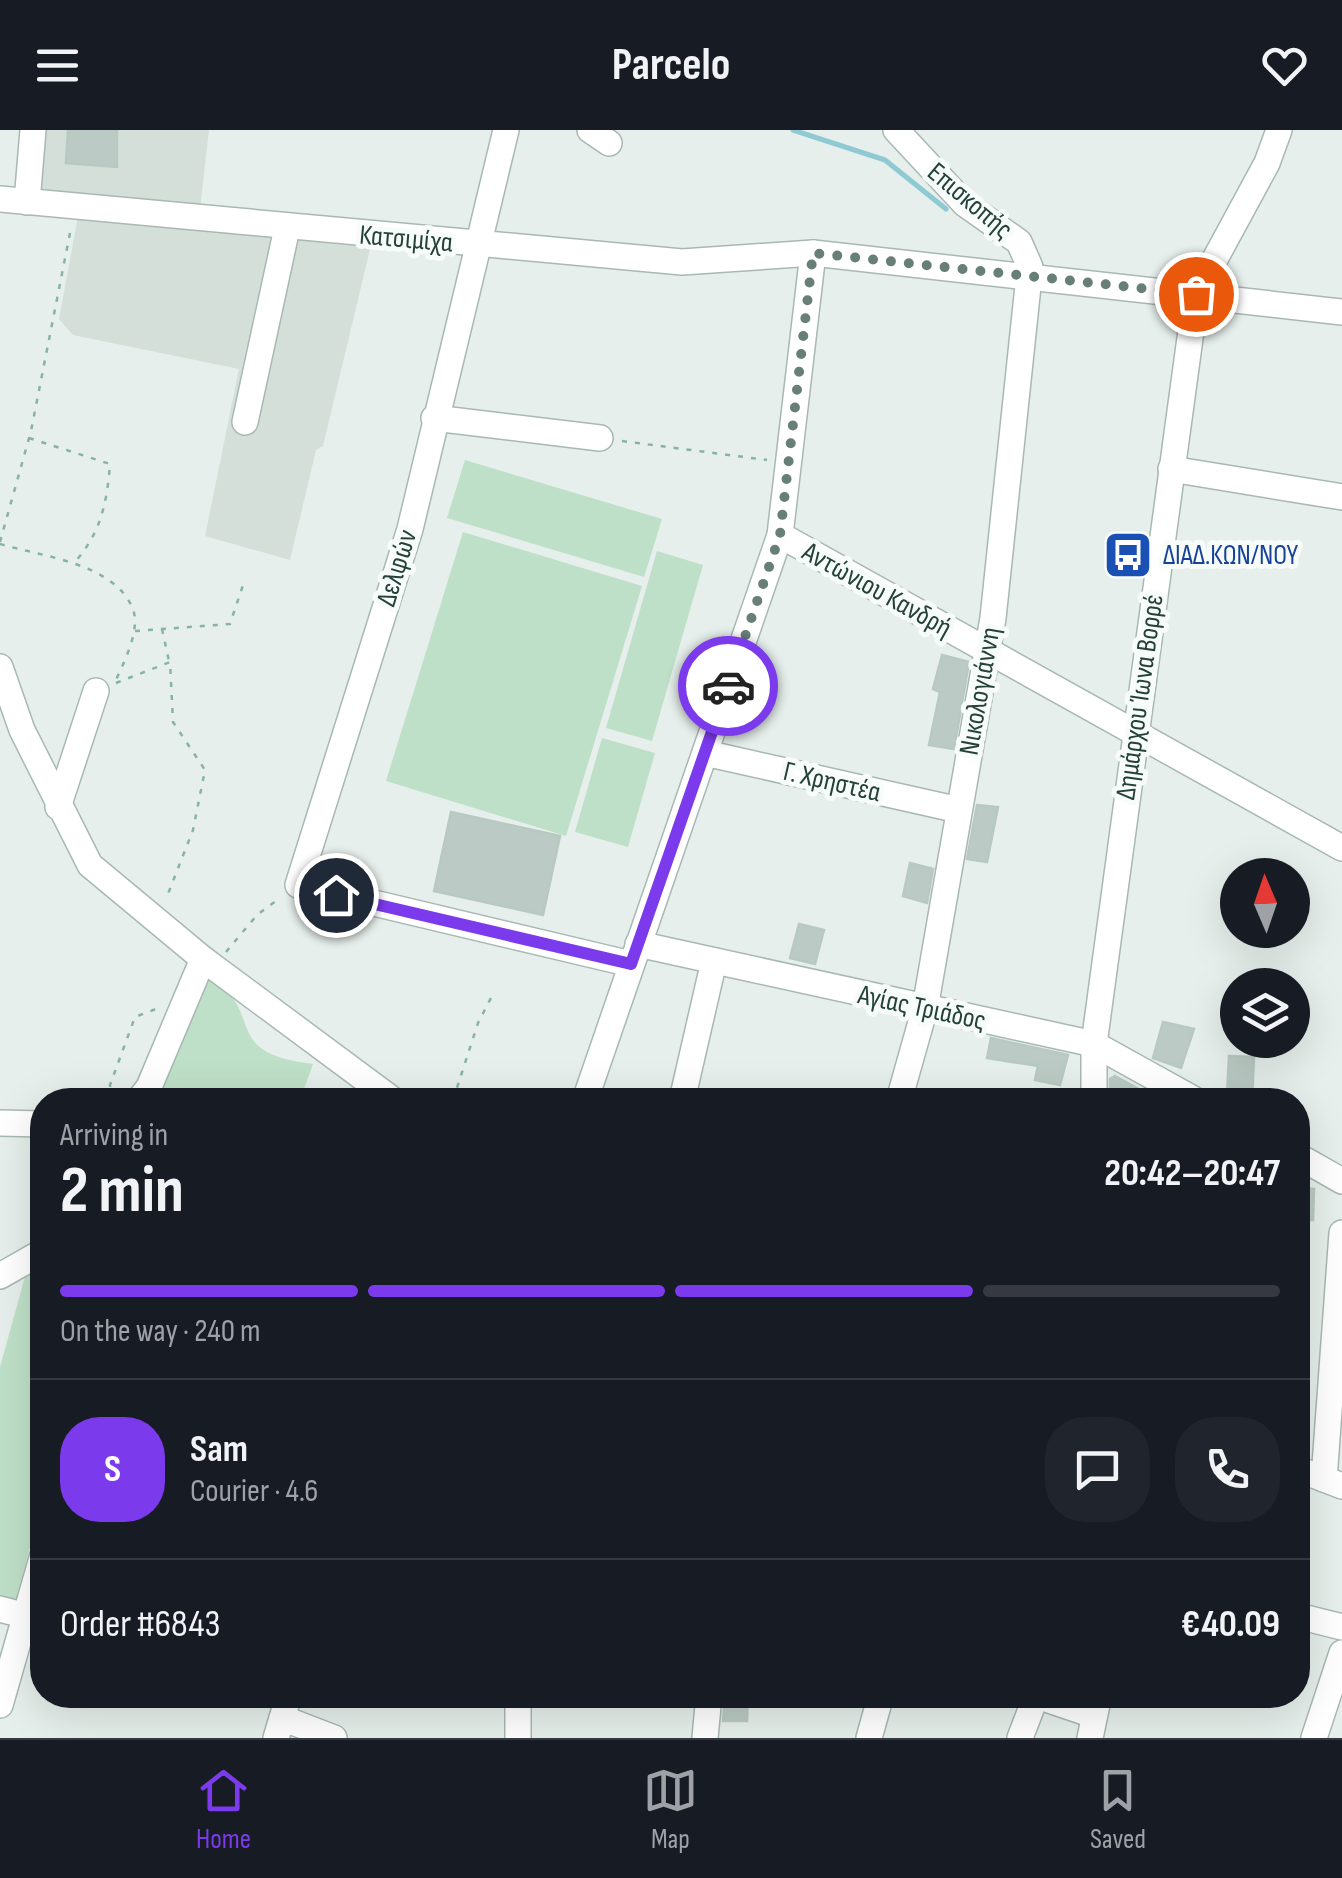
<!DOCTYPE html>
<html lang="en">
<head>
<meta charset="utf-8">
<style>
  :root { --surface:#171b24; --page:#20242c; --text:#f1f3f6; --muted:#9ea1a6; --line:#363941; --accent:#7c3aed }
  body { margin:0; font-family:"Sofia Sans Condensed",sans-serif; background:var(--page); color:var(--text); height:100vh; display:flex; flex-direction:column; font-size:38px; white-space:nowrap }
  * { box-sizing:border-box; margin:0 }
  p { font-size:32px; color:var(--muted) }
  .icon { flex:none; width:55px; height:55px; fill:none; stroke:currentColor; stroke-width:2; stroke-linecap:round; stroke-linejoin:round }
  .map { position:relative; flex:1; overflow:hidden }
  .details { position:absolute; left:30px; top:958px; width:1280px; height:620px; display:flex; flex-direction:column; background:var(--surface); border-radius:40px; box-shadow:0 10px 40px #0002 }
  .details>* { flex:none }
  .needle { width:65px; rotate:358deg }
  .tools { position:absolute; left:1220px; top:728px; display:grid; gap:20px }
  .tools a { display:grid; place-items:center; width:90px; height:90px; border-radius:50%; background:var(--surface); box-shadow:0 10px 40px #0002; font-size:50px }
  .pin { position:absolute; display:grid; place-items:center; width:85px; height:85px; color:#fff; margin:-42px; border:5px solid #fff; border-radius:50%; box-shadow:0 2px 10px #0007 }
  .courier { position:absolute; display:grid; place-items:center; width:100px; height:100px; margin:-50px; border:8px solid #7c3aed; border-radius:50%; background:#fff; color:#222; box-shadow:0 2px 12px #0007 }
  .headline em { font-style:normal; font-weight:700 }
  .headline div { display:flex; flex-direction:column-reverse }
  .headline { display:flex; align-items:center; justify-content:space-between; height:170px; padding:0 30px }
  h1 { font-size:65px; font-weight:700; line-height:75px }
  .bar { display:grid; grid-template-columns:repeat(4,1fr); gap:15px 10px; align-content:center; height:120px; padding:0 30px }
  .bar i { height:12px; border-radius:8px; background:var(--line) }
  .bar .selected { background:var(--accent) }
  .bar p { grid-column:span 4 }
  .line { display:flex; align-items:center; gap:25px; padding:0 30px; border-top:2px solid var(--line) }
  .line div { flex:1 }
  .round { display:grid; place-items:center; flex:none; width:105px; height:105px; border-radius:40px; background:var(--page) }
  header { display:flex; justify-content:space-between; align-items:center; height:130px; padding:0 30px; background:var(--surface); font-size:45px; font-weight:700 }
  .tab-bar { display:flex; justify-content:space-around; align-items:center; height:140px; border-top:2px solid var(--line); background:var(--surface); font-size:28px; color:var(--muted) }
  .tab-bar a { display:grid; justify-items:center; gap:5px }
  .tab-bar .selected { color:var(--accent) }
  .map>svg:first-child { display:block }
  .built { fill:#d4dfda }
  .green { fill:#bfe0c8 }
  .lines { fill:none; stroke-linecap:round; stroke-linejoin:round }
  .stream { stroke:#8ec9d4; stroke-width:5 }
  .building { fill:#bbcac4; stroke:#b8c9c2; stroke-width:2.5 }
  .minor-casing { stroke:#a8b8b2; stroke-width:28 }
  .path { stroke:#86b3a5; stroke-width:2.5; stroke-dasharray:5 8; stroke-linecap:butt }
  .minor { stroke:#fff; stroke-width:25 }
  .done { stroke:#687f78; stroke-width:10; stroke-dasharray:0 18 }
  .route { stroke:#7c3aed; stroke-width:12 }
  .labels { text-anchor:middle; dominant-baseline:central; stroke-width:10; stroke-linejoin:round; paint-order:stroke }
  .street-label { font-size:28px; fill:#24423a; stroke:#f7fbf9 }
  .transit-label { font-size:28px; fill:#164399; stroke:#f7fbf9; text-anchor:start }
</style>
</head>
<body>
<header><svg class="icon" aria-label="menu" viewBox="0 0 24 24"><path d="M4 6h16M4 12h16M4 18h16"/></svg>Parcelo<svg class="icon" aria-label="heart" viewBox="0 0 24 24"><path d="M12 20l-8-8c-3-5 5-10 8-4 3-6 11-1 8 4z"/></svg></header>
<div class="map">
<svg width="1342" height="1608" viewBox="0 0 1342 1608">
  <rect width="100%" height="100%" fill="#e6efeb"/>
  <g class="built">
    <path d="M40,0H209L200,79L33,65Z"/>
    <path d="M78,86L371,115L323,316L316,320L290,430L205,406L239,239L73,205L59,189Z"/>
  </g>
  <g class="green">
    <path d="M465,330L662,389L644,447L447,388Z"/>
    <path d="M463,402L642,456L566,706L386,651Z"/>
    <path d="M657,421L703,435L652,611L606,598Z"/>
    <path d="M602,608L655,623L628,717L575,702Z"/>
    <path d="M211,850C267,882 218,923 313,934L300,970H147L201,852Z"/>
    <path d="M42,1127V1372L16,1470L0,1465V1237L28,1136Z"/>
  </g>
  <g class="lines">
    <path class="stream" d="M793,0L885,30L946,79"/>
  </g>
  <g class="building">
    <path d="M68,0H117V37L66,33Z"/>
    <path d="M942,525L969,532L954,619L929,615L940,562L933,559Z"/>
    <path d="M977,675L998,677L987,732L967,729Z"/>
    <path d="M451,682L560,706L543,785L434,761Z"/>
    <path d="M910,733L933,739L927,773L903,766Z"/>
    <path d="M799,794L824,800L815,834L790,828Z"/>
    <path d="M1163,892L1194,899L1181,938L1153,928Z"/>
    <path d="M991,908L1068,925L1060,955L1035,950L1038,936L987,928Z"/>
    <path d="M1229,926L1254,927L1252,969L1227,965Z"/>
    <path d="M1115,946L1159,970H1110V949Z"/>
    <path d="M1298,1058L1314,1059L1313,1090L1298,1091Z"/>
    <path d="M725,1565H748L747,1591H723Z"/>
  </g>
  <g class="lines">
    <g class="minor-casing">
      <g id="minor">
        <path d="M506,0L410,399L298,755L631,834"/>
        <path d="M590,0L609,13"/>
        <path d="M896,0L965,74L1019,112L1030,137L993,488L925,878L899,970"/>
        <path d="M0,69L682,132L813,123L1342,182"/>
        <path d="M27,72L33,0"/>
        <path d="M434,288L600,308"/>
        <path d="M245,292L287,98"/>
        <path d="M1171,339L1342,367"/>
        <path d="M780,405L1342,718"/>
        <path d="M0,537L22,600L90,735L203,829L393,970"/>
        <path d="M705,623L959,680"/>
        <path d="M58,677L96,561"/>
        <path d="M638,814L1094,914L1195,970"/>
        <path d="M139,970L149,957L203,829"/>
        <path d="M585,970L780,405L813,123"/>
        <path d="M682,970L714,831"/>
        <path d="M1094,970V914L1196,164L1267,33L1279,0"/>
        <path d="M0,993L42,994"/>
        <path d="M1298,1026L1342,1051"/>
        <path d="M0,1146L42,1122"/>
        <path d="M1298,1339L1342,1356"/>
        <path d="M1324,1349L1342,1103"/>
        <path d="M0,1479L42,1490"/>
        <path d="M1298,1486L1342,1497"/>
        <path d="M518,1565V1608"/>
        <path d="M1034,1565L1093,1585"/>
        <path d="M0,1575L42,1428"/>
        <path d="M282,1588L334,1608"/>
        <path d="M276,1608L289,1565"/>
        <path d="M705,1608L709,1565"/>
        <path d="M869,1608L881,1565"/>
        <path d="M1020,1608L1036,1566"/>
        <path d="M1090,1608L1099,1565"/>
        <path d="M1314,1608L1342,1523"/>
      </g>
    </g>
    <g class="path">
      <path d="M29,308L110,334C107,374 100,405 73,434"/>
      <path d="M622,311L767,330"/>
      <path d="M0,412L31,301L71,98"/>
      <path d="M0,414C40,426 113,433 132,477C142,498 124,532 115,552"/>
      <path d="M162,499L169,531"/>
      <path d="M135,501L230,494L243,455"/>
      <path d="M116,553L170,532L173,592L205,640L193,700L166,769"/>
      <path d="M226,822L257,785L280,768"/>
      <path d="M110,970V955L135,887L161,877"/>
      <path d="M453,970L478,893L494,862"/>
    </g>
    <use href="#minor" class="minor"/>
  </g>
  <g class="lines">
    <path class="done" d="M728,556L780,405L813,123L1196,164"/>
    <path class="route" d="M336,765L631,834L728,556"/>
  </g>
  <defs>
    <g id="bus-square" transform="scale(2.5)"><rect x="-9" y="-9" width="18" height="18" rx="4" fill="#1a4fb4" stroke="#f7fbf9"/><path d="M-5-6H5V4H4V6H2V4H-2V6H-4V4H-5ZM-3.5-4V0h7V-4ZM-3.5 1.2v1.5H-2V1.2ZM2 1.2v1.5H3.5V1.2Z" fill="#fff"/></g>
  </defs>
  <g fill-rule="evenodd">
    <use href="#bus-square" x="1128" y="425"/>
  </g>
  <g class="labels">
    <g class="street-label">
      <text transform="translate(970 71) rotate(40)">Επισκοπής</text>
      <text transform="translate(406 109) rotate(5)">Κατσιμίχα</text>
      <text transform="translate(397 438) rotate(-73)">Δελφών</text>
      <text transform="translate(877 460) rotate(29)">Αντώνιου Κανδρή</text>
      <text transform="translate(980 561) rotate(-80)">Νικολογιάννη</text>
      <text transform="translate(1140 567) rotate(-82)">Δημάρχου Ίωνα Βορρέ</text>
      <text transform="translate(832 652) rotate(13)">Γ. Χρηστέα</text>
      <text transform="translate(922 878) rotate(12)">Αγίας Τριάδος</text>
    </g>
    <g class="transit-label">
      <text x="1163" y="425">ΔΙΑΔ.ΚΩΝ/ΝΟΥ</text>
    </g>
  </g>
</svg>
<div class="tools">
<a><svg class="needle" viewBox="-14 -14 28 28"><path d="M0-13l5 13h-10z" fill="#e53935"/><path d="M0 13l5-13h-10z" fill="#9ea1a6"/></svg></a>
<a><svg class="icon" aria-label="layers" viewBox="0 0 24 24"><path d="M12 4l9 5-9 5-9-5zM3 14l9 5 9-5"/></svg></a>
</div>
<div class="pin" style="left:1196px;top:164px;background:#ea580c"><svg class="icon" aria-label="bag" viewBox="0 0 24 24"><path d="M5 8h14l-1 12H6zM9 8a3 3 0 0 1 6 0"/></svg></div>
<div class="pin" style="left:336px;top:765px;background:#1f2937"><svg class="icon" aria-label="home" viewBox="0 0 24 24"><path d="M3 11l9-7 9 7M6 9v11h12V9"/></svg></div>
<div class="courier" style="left:728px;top:556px"><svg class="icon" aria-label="car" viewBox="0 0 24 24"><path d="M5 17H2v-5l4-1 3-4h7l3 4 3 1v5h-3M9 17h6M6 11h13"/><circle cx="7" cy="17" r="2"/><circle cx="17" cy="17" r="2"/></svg></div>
<section class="details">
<div class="headline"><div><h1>2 min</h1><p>Arriving in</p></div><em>20:42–20:47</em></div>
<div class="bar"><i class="selected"></i><i class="selected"></i><i class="selected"></i><i></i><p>On the way · 240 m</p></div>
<div class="line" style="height:180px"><b class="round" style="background:var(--accent);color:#fff">S</b><div><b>Sam</b><p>Courier · 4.6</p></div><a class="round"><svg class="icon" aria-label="chat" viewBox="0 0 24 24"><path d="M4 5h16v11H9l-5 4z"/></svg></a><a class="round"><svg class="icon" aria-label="phone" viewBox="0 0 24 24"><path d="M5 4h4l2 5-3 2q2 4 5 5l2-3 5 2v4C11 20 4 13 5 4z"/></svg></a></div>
<div class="line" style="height:130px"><div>Order #6843</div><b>€40.09</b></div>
</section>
</div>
<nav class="tab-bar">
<a class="selected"><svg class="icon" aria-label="home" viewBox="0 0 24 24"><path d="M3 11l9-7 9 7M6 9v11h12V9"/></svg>Home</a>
<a><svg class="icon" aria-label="map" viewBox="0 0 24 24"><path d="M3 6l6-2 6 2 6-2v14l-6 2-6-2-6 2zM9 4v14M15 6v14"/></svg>Map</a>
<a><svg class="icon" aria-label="saved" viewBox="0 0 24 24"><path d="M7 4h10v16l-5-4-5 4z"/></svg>Saved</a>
</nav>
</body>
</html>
